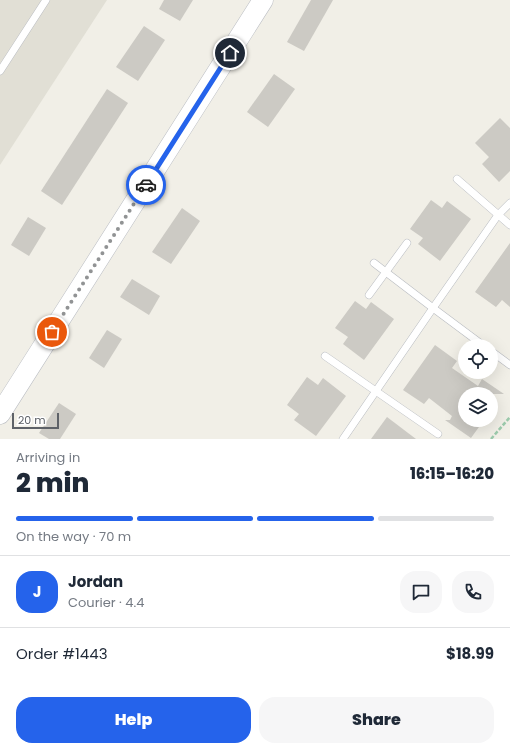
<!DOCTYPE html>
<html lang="en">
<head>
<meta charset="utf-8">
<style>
  :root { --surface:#fff; --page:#f6f6f7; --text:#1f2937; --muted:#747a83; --line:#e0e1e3; --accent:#2563eb }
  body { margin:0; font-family:Poppins,sans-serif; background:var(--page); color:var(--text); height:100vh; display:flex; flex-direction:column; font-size:15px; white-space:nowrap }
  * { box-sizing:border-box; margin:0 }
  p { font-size:13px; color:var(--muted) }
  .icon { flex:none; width:22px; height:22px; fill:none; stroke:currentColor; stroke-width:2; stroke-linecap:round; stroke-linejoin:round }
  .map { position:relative; height:439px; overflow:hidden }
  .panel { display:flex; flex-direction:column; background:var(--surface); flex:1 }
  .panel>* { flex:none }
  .fabs { position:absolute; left:458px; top:339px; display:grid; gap:8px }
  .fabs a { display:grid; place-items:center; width:40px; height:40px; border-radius:50%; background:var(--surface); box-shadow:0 4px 16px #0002; font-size:20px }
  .scale { position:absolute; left:12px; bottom:10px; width:47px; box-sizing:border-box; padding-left:4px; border:2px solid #5e6268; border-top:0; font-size:11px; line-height:14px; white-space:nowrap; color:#5e6268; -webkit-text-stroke:3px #fff; paint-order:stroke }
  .pin { position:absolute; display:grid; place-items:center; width:34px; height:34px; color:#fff; margin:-17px; border:2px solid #fff; border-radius:50%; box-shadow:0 1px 4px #0007 }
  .courier { position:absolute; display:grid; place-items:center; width:40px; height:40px; margin:-20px; border:3px solid #2563eb; border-radius:50%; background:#fff; color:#222; box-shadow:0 1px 5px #0007 }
  .summary em { font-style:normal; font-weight:800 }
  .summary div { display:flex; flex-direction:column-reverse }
  .summary { display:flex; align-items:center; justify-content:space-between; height:68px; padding:0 16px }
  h1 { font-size:26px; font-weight:800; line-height:30px }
  .bar { display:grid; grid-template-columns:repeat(4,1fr); gap:6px 4px; align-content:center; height:48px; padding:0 16px }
  .bar i { height:5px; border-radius:3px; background:var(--line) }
  .bar .selected { background:var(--accent) }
  .bar p { grid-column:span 4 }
  .line { display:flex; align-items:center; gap:10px; padding:0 16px; border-top:1px solid var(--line) }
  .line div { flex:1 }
  .round { display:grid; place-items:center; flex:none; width:42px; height:42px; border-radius:16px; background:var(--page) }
  .primary-button { display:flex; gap:8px; margin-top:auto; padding:8px 16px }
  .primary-button a { flex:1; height:46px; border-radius:16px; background:var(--accent); color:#fff; font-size:16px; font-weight:800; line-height:46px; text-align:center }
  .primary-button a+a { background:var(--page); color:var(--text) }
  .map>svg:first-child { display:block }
  .education { fill:#e1dfd5 }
  .building { fill:#cccac4 }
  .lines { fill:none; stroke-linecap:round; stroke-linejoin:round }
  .service-casing { stroke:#b9bcc1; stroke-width:8 }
  .secondary-casing { stroke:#babdc3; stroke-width:21 }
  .path { stroke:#9ccaac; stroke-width:2.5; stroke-dasharray:4 2; stroke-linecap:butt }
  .service { stroke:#fff; stroke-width:7 }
  .secondary { stroke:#fff; stroke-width:20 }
  .done { stroke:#919394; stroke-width:4; stroke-dasharray:0 7.2 }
  .route { stroke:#2563eb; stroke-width:5 }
</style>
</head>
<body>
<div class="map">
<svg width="510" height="439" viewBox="0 0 510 439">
  <rect width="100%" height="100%" fill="#f1efe7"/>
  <path class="education" d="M0,0H107L0,165Z"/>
  <g class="building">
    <path d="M164,0H193L180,21L159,9Z"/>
    <path d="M311,0H333L304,51L287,42Z"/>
    <path d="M144,26L165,40L138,81L116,67Z"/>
    <path d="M274,74L295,89L268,127L247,112Z"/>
    <path d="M107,89L128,103L62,205L41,191Z"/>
    <path d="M500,118L510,128V171L499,182L482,164L489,157L475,143Z"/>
    <path d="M431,200L442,208L447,201L471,219L440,261L418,244L423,238L410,229Z"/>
    <path d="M182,208L200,221L171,264L152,252Z"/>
    <path d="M28,217L46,228L29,256L11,245Z"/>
    <path d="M510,243V307L502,300L496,307L475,292Z"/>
    <path d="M132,279L160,296L149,315L120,297Z"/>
    <path d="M355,301L366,309L371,302L394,319L364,360L343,344L348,337L335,328Z"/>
    <path d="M107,330L122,339L104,368L89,358Z"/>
    <path d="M435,345L457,361L452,368L478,386L482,379L504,394H465V420H484L471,438L445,420H450L452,416L429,398L424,404L403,390Z"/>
    <path d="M307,377L318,385L323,378L346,396L316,436L294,420L299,414L287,405Z"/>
    <path d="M59,403L76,414L60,439H49L39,433Z"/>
    <path d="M387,417L416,439H371Z"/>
  </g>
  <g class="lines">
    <g class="service-casing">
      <g id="service">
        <path d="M0,71L46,0"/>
        <path d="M457,179L510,225"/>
        <path d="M374,263L433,308L484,346"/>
        <path d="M369,295L407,243"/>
        <path d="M491,351L510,365"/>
        <path d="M325,356L438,434"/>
        <path d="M343,439L433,308L498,215L510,203"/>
      </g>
    </g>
    <g class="secondary-casing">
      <path id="secondary" d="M0,414L263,0"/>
    </g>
    <path class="path" d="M491,439L510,417"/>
    <use href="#service" class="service"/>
    <use href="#secondary" class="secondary"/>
  </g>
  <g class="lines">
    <path class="done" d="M52,332L146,185"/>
    <path class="route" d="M146,185L230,53"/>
  </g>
</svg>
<div class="fabs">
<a><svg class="icon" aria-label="locate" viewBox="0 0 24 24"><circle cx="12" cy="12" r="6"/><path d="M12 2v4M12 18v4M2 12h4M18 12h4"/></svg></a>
<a><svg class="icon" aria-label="layers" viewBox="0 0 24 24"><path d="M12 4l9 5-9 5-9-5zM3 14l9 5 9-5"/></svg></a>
</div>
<div class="scale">20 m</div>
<div class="pin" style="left:52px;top:332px;background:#ea580c"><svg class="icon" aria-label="bag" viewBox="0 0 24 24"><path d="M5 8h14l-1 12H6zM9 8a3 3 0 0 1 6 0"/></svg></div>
<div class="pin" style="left:230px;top:53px;background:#1f2937"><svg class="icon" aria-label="home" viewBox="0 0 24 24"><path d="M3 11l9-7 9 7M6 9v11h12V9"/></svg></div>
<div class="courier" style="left:146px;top:185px"><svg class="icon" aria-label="car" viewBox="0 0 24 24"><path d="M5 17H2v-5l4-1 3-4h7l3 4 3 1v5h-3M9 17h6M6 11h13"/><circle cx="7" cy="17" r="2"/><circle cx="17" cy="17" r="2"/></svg></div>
</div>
<section class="panel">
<div class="summary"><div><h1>2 min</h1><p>Arriving in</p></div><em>16:15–16:20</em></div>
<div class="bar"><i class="selected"></i><i class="selected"></i><i class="selected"></i><i></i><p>On the way · 70 m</p></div>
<div class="line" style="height:72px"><b class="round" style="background:var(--accent);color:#fff">J</b><div><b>Jordan</b><p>Courier · 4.4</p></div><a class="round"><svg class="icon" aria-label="chat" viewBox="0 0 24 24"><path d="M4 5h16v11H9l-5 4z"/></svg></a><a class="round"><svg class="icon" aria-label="phone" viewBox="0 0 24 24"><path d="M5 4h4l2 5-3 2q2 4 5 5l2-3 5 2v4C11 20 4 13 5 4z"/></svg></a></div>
<div class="line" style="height:52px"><div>Order #1443</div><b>$18.99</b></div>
<div class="primary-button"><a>Help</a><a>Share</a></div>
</section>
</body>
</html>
